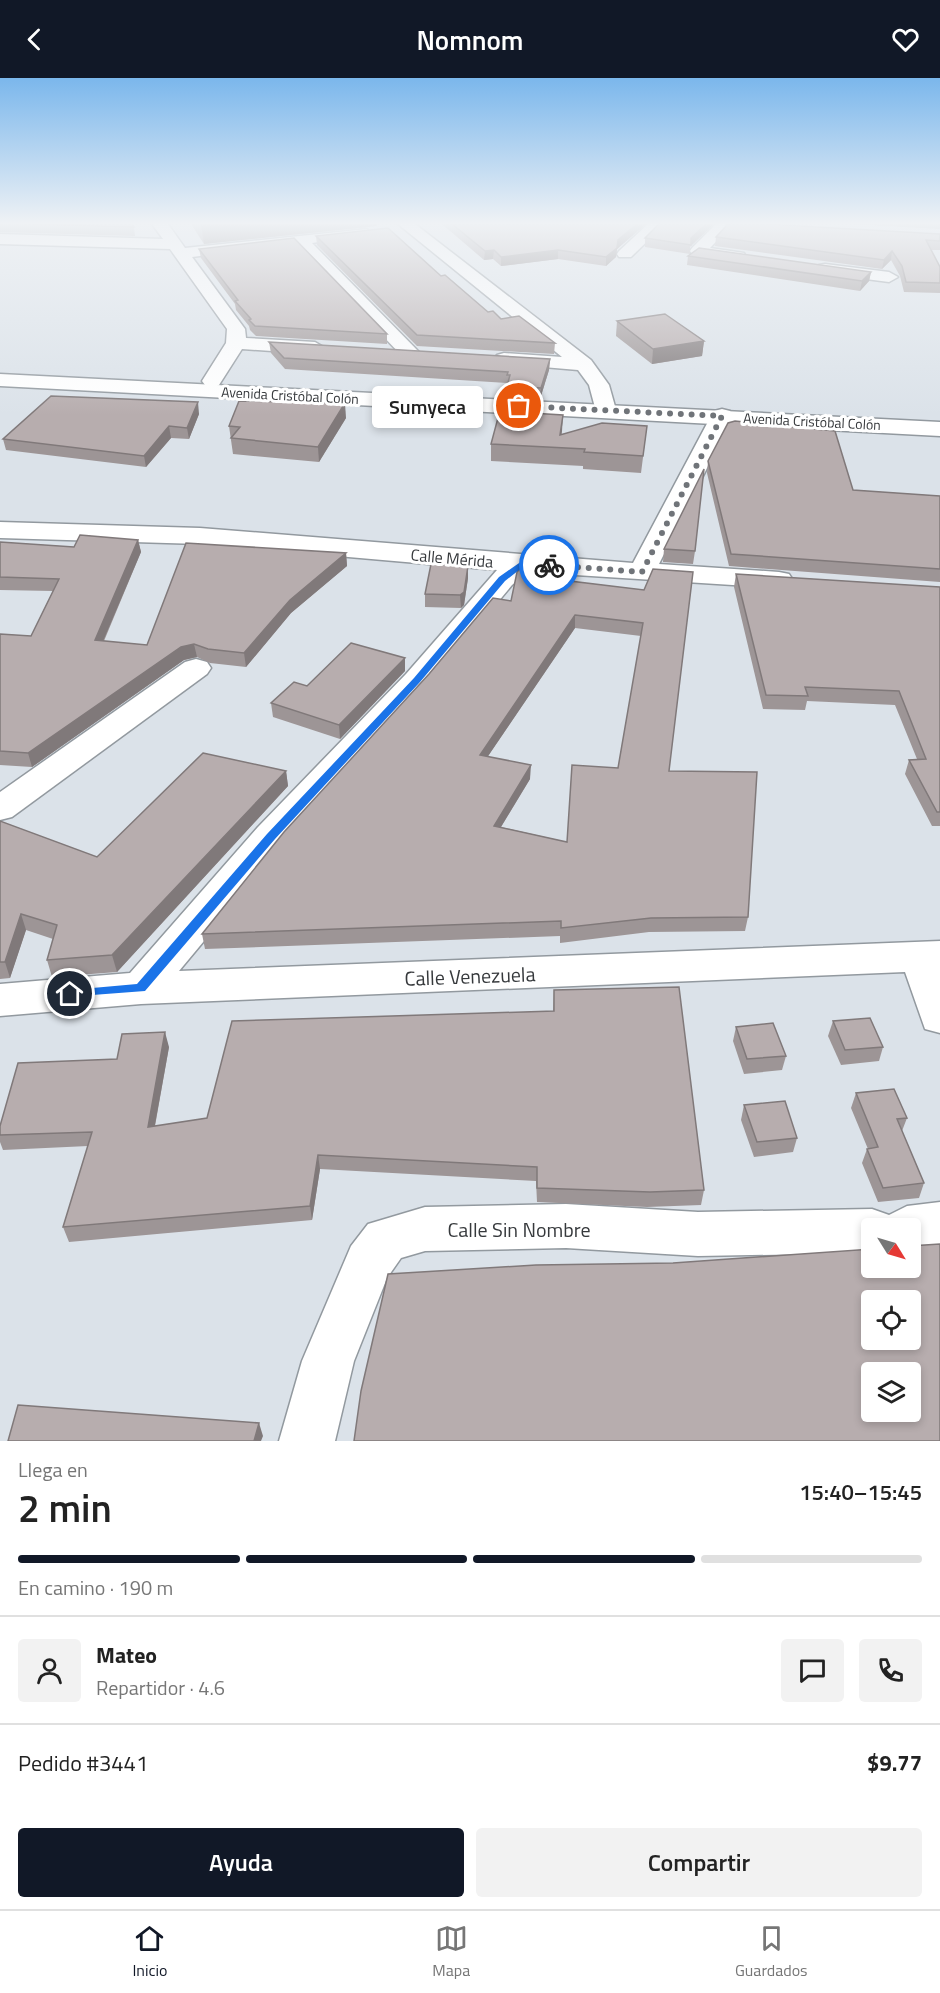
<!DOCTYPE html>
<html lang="es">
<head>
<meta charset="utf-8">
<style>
  :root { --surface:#fff; --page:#f2f2f2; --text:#222; --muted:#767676; --line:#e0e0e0; --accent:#111827 }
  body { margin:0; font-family:"Titillium Web",sans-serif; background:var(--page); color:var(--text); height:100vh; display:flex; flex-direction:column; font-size:22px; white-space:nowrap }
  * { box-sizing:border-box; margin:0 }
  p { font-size:20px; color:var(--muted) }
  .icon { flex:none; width:33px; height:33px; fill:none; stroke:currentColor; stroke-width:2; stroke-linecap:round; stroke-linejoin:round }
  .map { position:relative; height:1363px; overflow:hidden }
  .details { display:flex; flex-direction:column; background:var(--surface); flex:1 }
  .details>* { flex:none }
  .needle { width:39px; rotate:127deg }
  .fabs { position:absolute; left:861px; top:1140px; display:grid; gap:12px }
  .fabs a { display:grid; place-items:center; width:60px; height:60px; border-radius:6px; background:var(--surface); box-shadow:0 3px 9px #0003; font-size:30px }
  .pin { position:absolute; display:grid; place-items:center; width:51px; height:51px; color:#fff; margin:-26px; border:3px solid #fff; border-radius:50%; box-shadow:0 2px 6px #0007 }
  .courier { position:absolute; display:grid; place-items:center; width:60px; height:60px; margin:-30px; border:4px solid #1a73e8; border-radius:50%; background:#fff; color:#222; box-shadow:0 2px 8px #0007 }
  .bubble { position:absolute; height:42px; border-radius:6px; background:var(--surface); box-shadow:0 3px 9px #0003; font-size:20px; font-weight:600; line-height:42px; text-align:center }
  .head em { font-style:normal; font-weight:600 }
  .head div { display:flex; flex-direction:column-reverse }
  .head { display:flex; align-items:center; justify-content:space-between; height:102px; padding:0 18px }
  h1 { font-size:39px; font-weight:600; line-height:45px }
  .bar { display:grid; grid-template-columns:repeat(4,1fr); gap:9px 6px; align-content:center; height:72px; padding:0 18px }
  .bar i { height:8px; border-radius:4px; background:var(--line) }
  .bar .current { background:var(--accent) }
  .bar p { grid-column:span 4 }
  .line { display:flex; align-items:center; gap:15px; padding:0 18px; border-top:2px solid var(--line) }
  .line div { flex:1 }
  .round { display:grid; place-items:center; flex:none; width:63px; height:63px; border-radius:6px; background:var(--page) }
  .cta { display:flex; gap:12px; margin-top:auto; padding:12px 18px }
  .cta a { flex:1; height:69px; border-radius:6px; background:var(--accent); color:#fff; font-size:24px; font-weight:600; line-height:69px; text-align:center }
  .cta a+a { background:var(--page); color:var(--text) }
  header { display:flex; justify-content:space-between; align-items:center; height:78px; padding:0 18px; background:var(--accent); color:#fff; font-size:27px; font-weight:600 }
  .dock { display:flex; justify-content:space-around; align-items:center; height:84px; border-top:2px solid var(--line); background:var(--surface); font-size:16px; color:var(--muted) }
  .dock a { display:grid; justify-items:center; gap:3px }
  .dock .current { color:var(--accent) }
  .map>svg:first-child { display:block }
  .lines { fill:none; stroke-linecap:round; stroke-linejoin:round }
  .minor-casing { stroke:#92999f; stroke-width:3 }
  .tertiary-casing { stroke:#92999f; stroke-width:3 }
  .minor { fill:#fff; fill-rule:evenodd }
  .tertiary { fill:#fff; fill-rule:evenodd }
  .wall { fill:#9d9596; fill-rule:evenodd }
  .shaded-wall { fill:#80797a }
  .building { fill:#b7adae; stroke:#80797a; stroke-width:1.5; fill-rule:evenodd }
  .route { fill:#1a73e8 }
  .done { stroke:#707479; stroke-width:6; stroke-dasharray:0 10.8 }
  .labels { text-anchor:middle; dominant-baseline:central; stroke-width:6; stroke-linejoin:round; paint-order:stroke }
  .far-street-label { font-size:14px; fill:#36393c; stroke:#fff }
  .street-label { font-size:16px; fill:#36393c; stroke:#fff }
  .near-street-label { font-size:20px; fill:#36393c; stroke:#fff }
</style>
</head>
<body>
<header><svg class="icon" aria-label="back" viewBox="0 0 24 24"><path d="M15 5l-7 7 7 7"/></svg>Nomnom<svg class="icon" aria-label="heart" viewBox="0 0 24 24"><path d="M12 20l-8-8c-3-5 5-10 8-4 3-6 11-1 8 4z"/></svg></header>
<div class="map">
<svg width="940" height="1363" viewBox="0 0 940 1363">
  <rect width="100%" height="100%" fill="#dbe2e9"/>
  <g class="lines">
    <g class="minor-casing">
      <g id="minor">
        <path d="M152,146H168L185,170L367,151L369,154L367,157L312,165L420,275L417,279H403L295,166L192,179L245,251L246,260L315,264L325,270L315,276L242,271L219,307H205L202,303L226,265L227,251L170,171L0,166V156L163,161Z"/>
        <path d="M398,146H415L591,282L609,307L616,332L613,337H597L589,307L578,292L497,285L494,281L497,277L504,275L562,279Z"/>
        <path d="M648,146H665L631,179H619L617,176L619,173Z"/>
        <path d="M716,146H733L710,170L744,175L746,179L744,183L738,184L692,176L690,173L692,170Z"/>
        <path d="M825,186L889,194L898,199L889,204L819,195L817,191L819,187Z"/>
        <path d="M722,331L730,333L733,338L659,486L779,494L789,496L793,502L789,508L779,510L528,494L512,507L428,608L284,767L179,893L940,863V955L925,951L905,894L141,926L0,938V906L130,895L258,749L406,596L497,492L200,466L0,460V444L200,450L633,485L711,338L714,333Z"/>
        <path d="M196,581L207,584L211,590L207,596L12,739L0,742V714L185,584Z"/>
        <path d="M940,1124V1168L910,1172V1150H872V1175L698,1178L566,1170L425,1173L401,1180L387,1200L354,1283L335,1363H279L302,1283L351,1168L368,1146L425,1129L566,1126L698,1134L872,1131L889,1137L907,1128Z"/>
      </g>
    </g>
    <g class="tertiary-casing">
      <path id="tertiary" d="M0,296L940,344V358L0,308Z"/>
    </g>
    <use href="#minor" class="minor"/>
    <use href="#tertiary" class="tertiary"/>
  </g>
  <g class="wall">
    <path d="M0,146H132L134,149L135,158L0,154Z"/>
    <path d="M191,146H377V148L204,166Z"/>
    <path d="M442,146H646L617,171L616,179L606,188L558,181L501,188L493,181L484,182Z"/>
    <path d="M714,146L690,168V176L645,169V160Z"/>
    <path d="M853,146H940V151Z"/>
    <path d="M940,156V172H931L940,189V215L904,214L900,198L891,182L882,191L715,168L716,159Z"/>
    <path d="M316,158L441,198L488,234L555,265L554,276L417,268L317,167Z"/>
    <path d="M199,171L387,256V266L256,258L250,252L249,248L236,232L235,226L201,180Z"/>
    <path d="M688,178L871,194L869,203L860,213L687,187Z"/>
    <path d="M617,243L704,263L702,278L652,286L616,258Z"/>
    <path d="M269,264L550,281L549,292L540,321L507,320V305L285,291L271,275Z"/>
    <path d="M535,322V335L562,356L647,348L641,395L583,391V388L491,383V366Z"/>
    <path d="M199,336L189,361L171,360L146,389L6,372L3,361Z"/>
    <path d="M346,340L319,384L233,376L229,348Z"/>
    <path d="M708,383L853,412L940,418V504L729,488L707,395Z"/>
    <path d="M138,462L141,474L104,563L147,567L346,475L347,488L291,535L246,589L210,585L197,579L184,582L32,689L0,687V556L31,558L53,513L0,512V464L74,469Z"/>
    <path d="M664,471L695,473L693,486L663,484Z"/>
    <path d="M736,496L940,509V748H932L905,696L909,682L917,681L895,627L807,623L805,632L763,631L734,509Z"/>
    <path d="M562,497L571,498L570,503L644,512L669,693L748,839L745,853L649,854L560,865V858L205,871L202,856L511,523ZM575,550L641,558L618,690L567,764L501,749L530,701L488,678Z"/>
    <path d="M468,500L464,527L461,530L425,529V516Z"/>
    <path d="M405,593L340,661L273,639L271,625L307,608Z"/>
    <path d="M286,693L288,708L117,894L52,899L47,882L53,861L26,852L10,900L0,901V743L97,779Z"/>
    <path d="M554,912L704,1112L701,1127L647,1129L537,1124L536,1103L320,1091L312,1142L69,1164L63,1149L88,1068L3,1072L0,1064V1048L117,981L169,969L155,1048L207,1040L553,933Z"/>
    <path d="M833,943L883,969L879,983L841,987L828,958Z"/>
    <path d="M736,949L786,978L782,992L744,996L733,963Z"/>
    <path d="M856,1015L907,1040L902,1053L924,1105L919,1120L878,1124L862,1085L867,1071H868L851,1030Z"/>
    <path d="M744,1027L797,1060L793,1074L754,1079L741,1042Z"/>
  </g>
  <g class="shaded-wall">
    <path d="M201,146H377V148L204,166Z"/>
    <path d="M637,146H646L617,171L616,179L606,188V179L618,162Z"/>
    <path d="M706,146H714L690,169L691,160Z"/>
    <path d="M494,172L493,181L484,182L485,173Z"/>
    <path d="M558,172V181L501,188V179Z"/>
    <path d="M892,173L891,182L882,191L884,182Z"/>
    <path d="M871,194L869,203L860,213L862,203Z"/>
    <path d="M704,263L702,278L652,286L653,271Z"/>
    <path d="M550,281L549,292L540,321L541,310Z"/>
    <path d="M535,322V339L531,335Z"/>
    <path d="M198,324L199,336L189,361L187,350Z"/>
    <path d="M345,325L346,340L319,384L318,369Z"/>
    <path d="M563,337L562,353L560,369V357Z"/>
    <path d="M169,348L171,360L146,389L144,378Z"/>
    <path d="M138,462L141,474L98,575L95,562Z"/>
    <path d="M346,475L347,488L291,535L246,589L244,575L290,522Z"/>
    <path d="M468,488V500L464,527L461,530L460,517Z"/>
    <path d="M575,537V550L480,690V677Z"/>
    <path d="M194,566L197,579L184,582L32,689L28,675L181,569Z"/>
    <path d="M405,580V593L340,661L339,647Z"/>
    <path d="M531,687L530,701L493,762L494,748Z"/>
    <path d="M286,693L288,708L117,894L112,877Z"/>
    <path d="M21,836L26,852L10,900L5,884Z"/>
    <path d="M165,954L169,969L152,1063L148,1049Z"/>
    <path d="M318,1077L320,1091L312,1142L310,1128Z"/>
    <path d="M259,1345L263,1358L261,1363H254Z"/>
  </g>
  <g class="building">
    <path d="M29,146H132L134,149Z"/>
    <path d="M452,146H637L618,162L617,170L606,179L558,172L501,179L494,172L485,173Z"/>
    <path d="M659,146H706L691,160V167L645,160Z"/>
    <path d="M728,146H765L940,156V163L926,162L940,189V205L906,204L902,188L892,173L884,182L716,159Z"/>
    <path d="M388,150L441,198L445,197L488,234L493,233L501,241L519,238L555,265L417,257L316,158Z"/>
    <path d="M294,160L387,256L255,248L249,242L251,241L235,223L238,222L199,171Z"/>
    <path d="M699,170L871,194L862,203L688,178Z"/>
    <path d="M665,236L704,263L653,271L617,243Z"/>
    <path d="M269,264L550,281L541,310L507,308L510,297H507L508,294L284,280Z"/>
    <path d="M51,318L198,324L187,350L169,348L144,378L3,361Z"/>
    <path d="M503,321L535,322L531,335L563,337L560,357L602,345L647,348L643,378L584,374L585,371L491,366Z"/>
    <path d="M239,323L345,325L318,369L231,360L240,349L229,348Z"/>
    <path d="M735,343L835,353L853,412L940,418V491L731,476L708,383L728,345Z"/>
    <path d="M704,391L695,473L664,471Z"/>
    <path d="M80,457L138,462L95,562L147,567L186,465L346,475L290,522L244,575L208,571L194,566L181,569L28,675L0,673V556L31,558L59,501L0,499V464L74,469Z"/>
    <path d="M431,486L468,488L464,514L460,517L425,516Z"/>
    <path d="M521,490L562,493L561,497L571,498L570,503L644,512L653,491L693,494L669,693L757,694L748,839L651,840L561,850V843L202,856L284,754L429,596L493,520L511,523L517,494ZM575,537L643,545L618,690L572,687L567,764L494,748L531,687L480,677Z"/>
    <path d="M736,496L940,509V734H937L909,682L926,681L899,613L805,609L808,618L766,617Z"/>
    <path d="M351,565L405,580L339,647L271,625L294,604L307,608Z"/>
    <path d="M203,675L286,693L112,877L47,882L57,847L21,836L5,884H0V743L97,779Z"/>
    <path d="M679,909L704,1112L650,1114L537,1110V1089L318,1077L310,1128L63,1149L92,1054L0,1057V1048L18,985L117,981L122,956L165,954L148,1049L207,1040L232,943L554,933V912Z"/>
    <path d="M870,940L883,969L845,972L833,943Z"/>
    <path d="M773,945L786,978L747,981L736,949Z"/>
    <path d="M894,1011L907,1040L897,1041L924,1105L883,1110L867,1071L878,1069L856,1015Z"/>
    <path d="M785,1023L797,1060L757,1064L744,1027Z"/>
    <path d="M940,1166V1363H354L361,1313L388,1196L536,1187L673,1185L872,1171V1190H910V1168ZM872,1222H910V1262H872ZM872,1294H910V1334H872Z"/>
    <path d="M18,1327L259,1345L254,1363H8Z"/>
  </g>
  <linearGradient id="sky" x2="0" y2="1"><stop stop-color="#7bb7ec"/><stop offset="0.43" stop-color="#eff2f5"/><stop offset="1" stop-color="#eff2f5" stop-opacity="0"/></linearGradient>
  <rect width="940" height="337" fill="url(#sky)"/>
  <path class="route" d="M522,483L553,487L549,490L524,488L505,503L420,604L275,761L145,913L66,919V913L70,912L137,906L267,756L414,600L499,499Z"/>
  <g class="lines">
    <path class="done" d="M519,328L722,338L642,494L549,487"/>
  </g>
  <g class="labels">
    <g class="far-street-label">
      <text transform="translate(290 317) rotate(3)">Avenida Cristóbal Colón</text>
      <text transform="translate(812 343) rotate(3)">Avenida Cristóbal Colón</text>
    </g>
    <g class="street-label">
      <text transform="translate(452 480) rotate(5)">Calle Mérida</text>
    </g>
    <g class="near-street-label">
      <text transform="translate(470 898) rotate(-2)">Calle Venezuela</text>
      <text x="519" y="1151">Calle Sin Nombre</text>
    </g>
  </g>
</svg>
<div class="fabs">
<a><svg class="needle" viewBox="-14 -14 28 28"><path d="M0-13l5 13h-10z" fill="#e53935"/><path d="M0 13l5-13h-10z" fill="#767676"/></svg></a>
<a><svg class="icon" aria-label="locate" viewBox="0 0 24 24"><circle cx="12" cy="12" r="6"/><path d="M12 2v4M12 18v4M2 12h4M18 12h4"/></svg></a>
<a><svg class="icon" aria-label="layers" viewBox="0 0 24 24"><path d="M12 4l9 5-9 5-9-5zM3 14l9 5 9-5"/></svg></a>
</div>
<div class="pin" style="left:519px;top:328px;background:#ea580c"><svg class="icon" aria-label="bag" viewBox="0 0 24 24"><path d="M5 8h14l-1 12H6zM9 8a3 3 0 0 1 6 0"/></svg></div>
<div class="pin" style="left:70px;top:916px;background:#1f2937"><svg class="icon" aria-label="home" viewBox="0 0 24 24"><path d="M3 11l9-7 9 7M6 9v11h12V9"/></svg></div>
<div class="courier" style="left:549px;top:487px"><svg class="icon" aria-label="bike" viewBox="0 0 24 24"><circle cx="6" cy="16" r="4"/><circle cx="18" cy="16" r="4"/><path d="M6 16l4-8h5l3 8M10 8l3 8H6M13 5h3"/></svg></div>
<div class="bubble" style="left:372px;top:308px;width:111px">Sumyeca</div>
</div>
<section class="details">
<div class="head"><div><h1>2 min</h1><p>Llega en</p></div><em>15:40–15:45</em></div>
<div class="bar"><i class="current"></i><i class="current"></i><i class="current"></i><i></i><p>En camino · 190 m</p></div>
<div class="line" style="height:108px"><a class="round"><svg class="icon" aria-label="person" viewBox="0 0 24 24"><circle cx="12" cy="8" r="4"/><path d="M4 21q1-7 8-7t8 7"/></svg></a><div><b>Mateo</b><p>Repartidor · 4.6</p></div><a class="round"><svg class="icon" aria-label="chat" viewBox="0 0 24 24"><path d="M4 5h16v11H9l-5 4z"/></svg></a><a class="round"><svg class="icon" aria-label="phone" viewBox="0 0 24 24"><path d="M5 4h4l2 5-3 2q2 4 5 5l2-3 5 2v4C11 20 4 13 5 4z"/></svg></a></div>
<div class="line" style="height:78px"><div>Pedido #3441</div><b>$9.77</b></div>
<div class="cta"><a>Ayuda</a><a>Compartir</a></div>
</section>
<nav class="dock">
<a class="current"><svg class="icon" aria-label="home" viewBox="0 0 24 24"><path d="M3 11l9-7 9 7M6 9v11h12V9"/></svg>Inicio</a>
<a><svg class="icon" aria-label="map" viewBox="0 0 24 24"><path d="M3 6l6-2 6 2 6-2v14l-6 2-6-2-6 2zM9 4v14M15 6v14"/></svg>Mapa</a>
<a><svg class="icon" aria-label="saved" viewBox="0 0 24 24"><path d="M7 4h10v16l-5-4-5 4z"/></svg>Guardados</a>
</nav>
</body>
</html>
